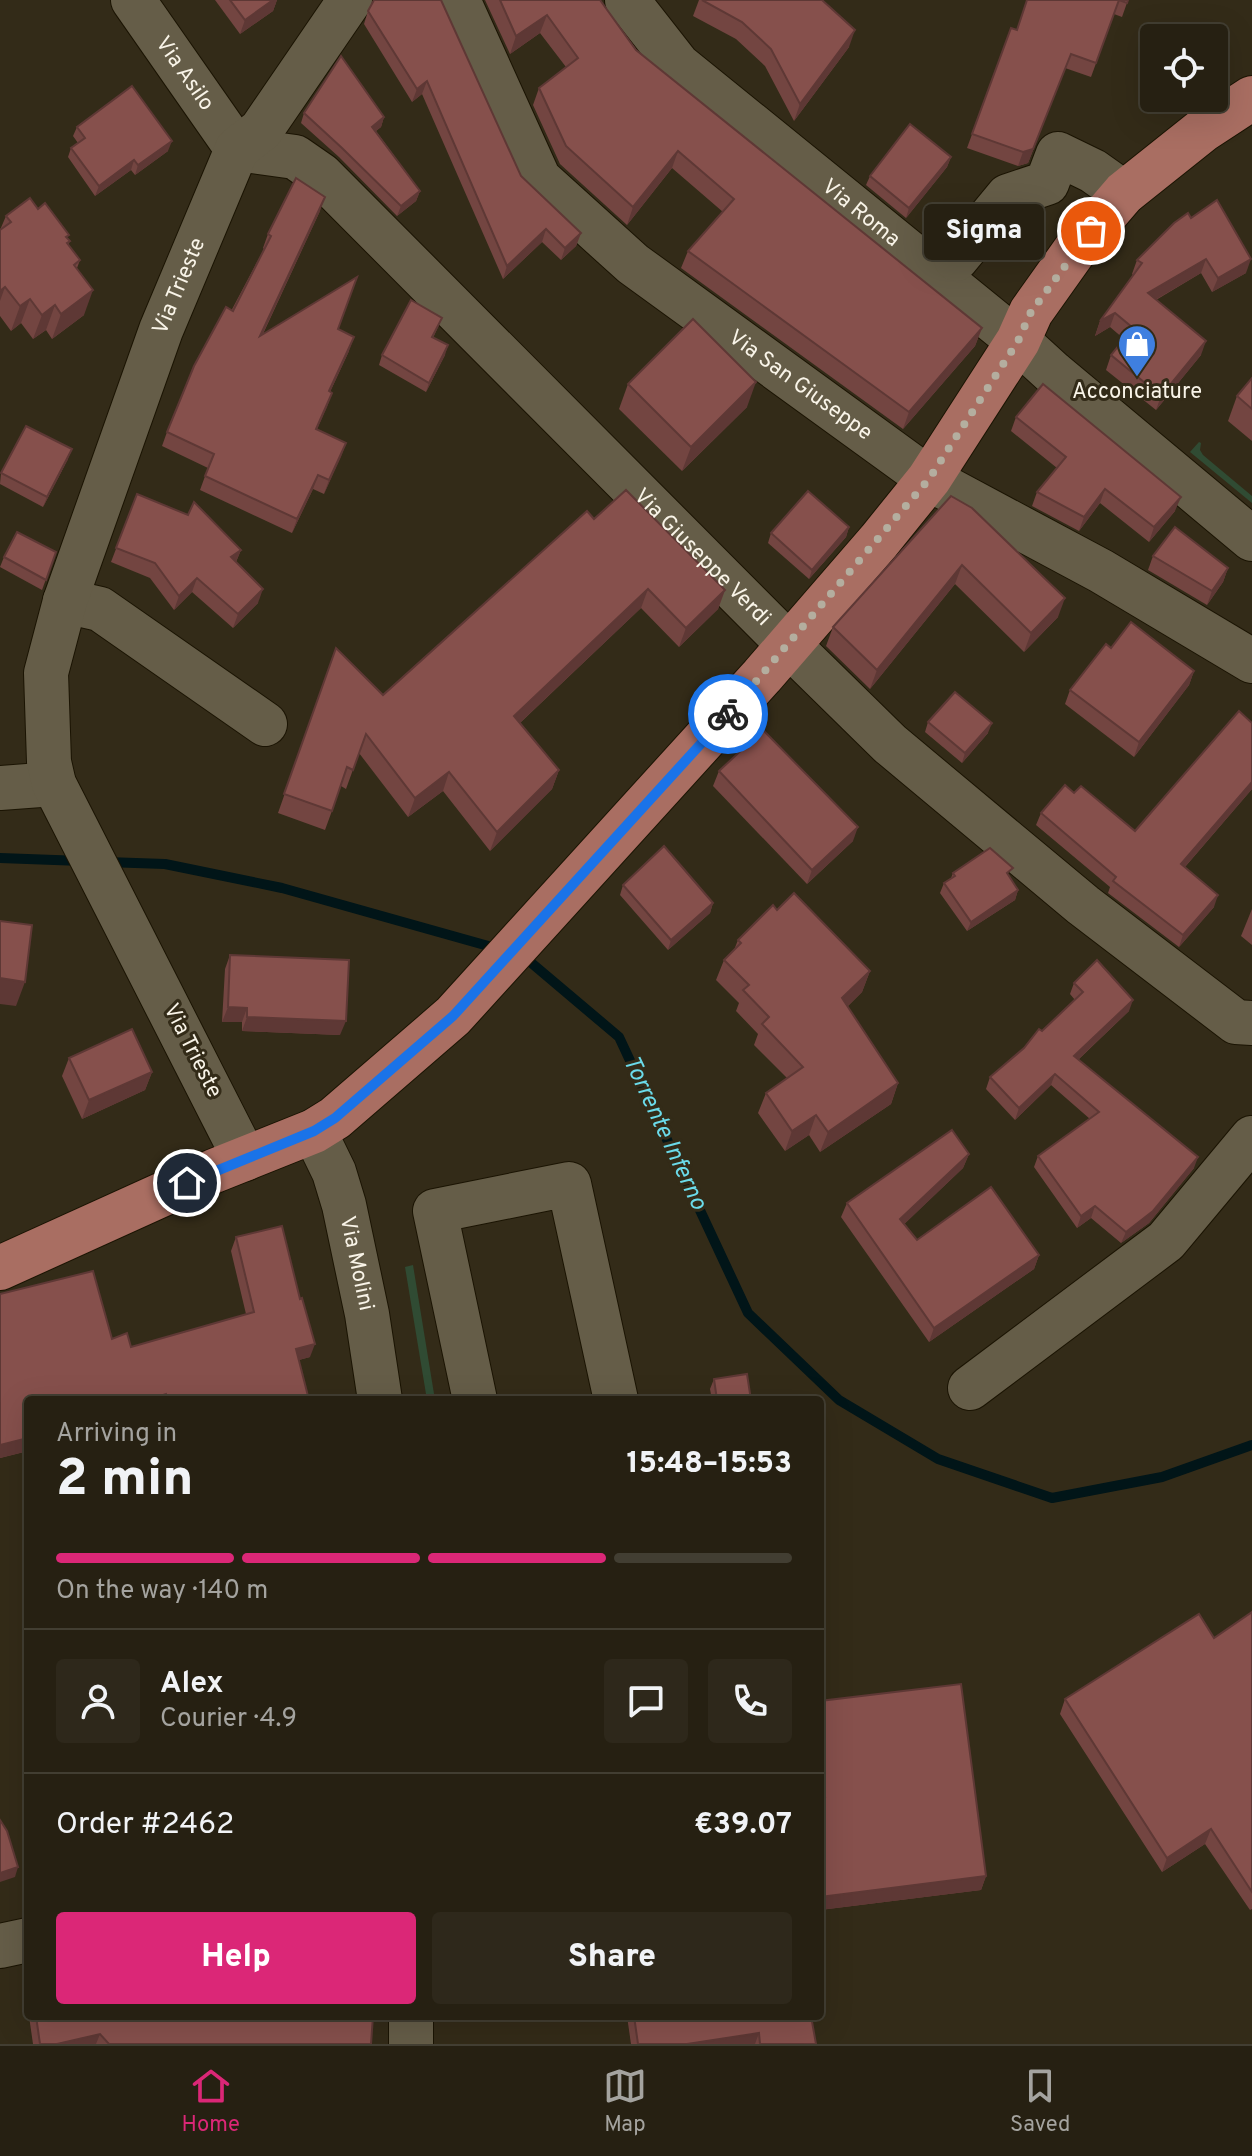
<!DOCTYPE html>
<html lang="en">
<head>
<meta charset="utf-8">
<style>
  :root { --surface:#262012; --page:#2e281b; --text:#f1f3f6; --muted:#a4a39f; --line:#423e32; --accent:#db2777 }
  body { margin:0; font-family:Overpass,sans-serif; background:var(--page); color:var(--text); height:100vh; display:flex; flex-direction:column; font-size:30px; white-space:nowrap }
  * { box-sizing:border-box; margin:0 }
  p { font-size:26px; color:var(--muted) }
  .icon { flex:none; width:44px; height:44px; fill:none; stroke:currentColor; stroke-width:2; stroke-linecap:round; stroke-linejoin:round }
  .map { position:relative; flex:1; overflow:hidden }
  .sheet { position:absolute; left:24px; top:1396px; width:800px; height:624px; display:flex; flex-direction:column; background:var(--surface); border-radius:8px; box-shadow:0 8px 32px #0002,0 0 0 2px var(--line) }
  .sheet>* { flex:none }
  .tools { position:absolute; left:1140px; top:24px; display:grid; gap:16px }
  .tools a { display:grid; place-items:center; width:88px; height:88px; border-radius:8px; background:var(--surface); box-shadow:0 8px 32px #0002,0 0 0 2px var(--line); font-size:40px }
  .pin { position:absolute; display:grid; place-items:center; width:68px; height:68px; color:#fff; margin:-34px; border:4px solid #fff; border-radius:50%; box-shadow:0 2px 8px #0007 }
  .courier { position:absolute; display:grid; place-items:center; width:80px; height:80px; margin:-40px; border:6px solid #1a73e8; border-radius:50%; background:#fff; color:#222; box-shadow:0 2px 10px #0007 }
  .bubble { position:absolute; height:56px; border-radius:8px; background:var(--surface); box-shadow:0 8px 32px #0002,0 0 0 2px var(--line); font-size:26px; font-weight:800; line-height:56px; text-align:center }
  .summary em { font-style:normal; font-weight:800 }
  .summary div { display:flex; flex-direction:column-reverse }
  .summary { display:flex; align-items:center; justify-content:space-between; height:136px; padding:0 32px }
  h1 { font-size:52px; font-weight:800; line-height:60px }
  .bar { display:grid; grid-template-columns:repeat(4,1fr); gap:12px 8px; align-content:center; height:96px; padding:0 32px }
  .bar i { height:10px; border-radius:6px; background:var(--line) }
  .bar .current { background:var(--accent) }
  .bar p { grid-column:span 4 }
  .line { display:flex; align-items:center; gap:20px; padding:0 32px; border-top:2px solid var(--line) }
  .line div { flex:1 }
  .round { display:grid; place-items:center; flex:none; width:84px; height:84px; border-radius:8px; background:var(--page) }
  .cta { display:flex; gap:16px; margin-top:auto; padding:16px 32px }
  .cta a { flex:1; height:92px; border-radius:8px; background:var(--accent); color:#fff; font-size:32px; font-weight:800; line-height:92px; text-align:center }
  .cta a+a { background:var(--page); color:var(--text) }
  .menu { display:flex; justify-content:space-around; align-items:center; height:112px; border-top:2px solid var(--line); background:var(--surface); font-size:22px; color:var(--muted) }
  .menu a { display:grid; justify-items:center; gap:4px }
  .menu .current { color:var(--accent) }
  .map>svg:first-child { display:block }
  .green { fill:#304b33 }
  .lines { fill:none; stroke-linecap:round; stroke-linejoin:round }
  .stream { stroke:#011518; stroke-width:10 }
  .minor-casing { stroke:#1b1403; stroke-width:46 }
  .major-casing { stroke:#1b1403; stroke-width:46 }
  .minor { stroke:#655d48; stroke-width:44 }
  .major { stroke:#a96e62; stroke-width:44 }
  .wall { fill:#734541 }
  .shaded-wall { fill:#5e3835 }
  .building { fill:#86504c; stroke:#5e3835; stroke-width:2 }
  .done { stroke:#b4ae9f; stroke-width:8; stroke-dasharray:0 14.4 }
  .route { stroke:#1a73e8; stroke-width:10 }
  .labels { text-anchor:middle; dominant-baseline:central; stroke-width:6; stroke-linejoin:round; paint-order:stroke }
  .street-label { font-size:22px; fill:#f9f4e8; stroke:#332b18 }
  .poi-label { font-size:22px; fill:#f9f4e8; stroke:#332b18 }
  .water-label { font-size:24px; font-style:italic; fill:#6bdbea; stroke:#332b18 }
</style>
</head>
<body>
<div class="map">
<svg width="1252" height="2044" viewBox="0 0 1252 2044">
  <rect width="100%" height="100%" fill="#332b18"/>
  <g class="green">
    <path d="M1199,442L1201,443L1200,450L1203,455L1252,496V503L1190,452Z"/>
    <path d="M413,1265L435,1400H427L405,1267Z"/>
  </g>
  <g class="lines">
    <g class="stream">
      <path d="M0,858L82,861"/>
      <path d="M106,862L165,864L282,888L499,949"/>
      <path d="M522,955L619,1037L748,1313L839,1400L938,1459L1052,1498L1162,1477L1252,1445"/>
    </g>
    <g class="minor-casing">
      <g id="minor">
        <path id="s1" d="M133,0L237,149"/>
        <path id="s2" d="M458,0L539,179L633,264L929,479L1101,571L1252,661"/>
        <path id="s3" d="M627,0L678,65L1018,341L1053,373L1252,539"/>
        <path id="s4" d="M237,149L295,157L321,175L789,645L890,744L1083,905L1236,1022L1252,1023"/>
        <path d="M956,259L1008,196L1047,183L1058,154L1093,171L1124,193"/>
        <path d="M65,601L100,609L265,724"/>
        <path d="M0,788L54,784"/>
        <path id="s5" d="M314,1131L334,1172L344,1205L367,1314L380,1400"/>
        <path id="s6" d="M245,1159L54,784L49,762L46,673L65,601L161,330L237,149L261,130L350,0"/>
        <path d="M970,1388L1166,1241L1252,1138"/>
        <path d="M475,1400L435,1211L569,1184L616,1400"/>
        <path d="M0,1946L28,1940"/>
        <path d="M411,2044V2016"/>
      </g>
    </g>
    <g class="major-casing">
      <path id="major" d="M0,1268L214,1171L314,1131L335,1118L453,1016L762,676L879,541L929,479L1018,341L1031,312L1075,250L1124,193L1203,130L1252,98"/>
    </g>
    <use href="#minor" class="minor"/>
    <use href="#major" class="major"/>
  </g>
  <g class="wall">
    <path d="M215,0H277L273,11L240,34Z"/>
    <path d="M485,0H600L636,50L982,328L975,346L903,429L681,268L688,251L723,212L672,168L627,225L560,164L533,105L539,88L566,67L540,33L510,54Z"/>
    <path d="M699,0H823L849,47L794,121L765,66L736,39L693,16Z"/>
    <path d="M1027,0H1128L1122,17L1114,14L1091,77L1065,68L1028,163L1018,166L967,148L1011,28L1017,30Z"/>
    <path d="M368,11L521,176L581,233L576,246L561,260L542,242L503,279L422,94L412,102L364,24Z"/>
    <path d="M304,113L384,117L381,127L376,131L420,191L416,201L397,216L339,157L301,123Z"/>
    <path d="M77,127L168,151L135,175L131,170L95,196L68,157L71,148L78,143L73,136Z"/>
    <path d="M951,157L947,167L906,218L866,185L870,176Z"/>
    <path d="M38,209L70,241L68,245L80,260L77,268L84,315L52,339L46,330L33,339L21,323L11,331L0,316V230L6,216Z"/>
    <path d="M320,211L263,334L338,330L349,351L330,392L332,393L317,429L346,443L324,494L313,489L292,533L200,490L208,468L162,446L167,432L264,249L263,248L268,234Z"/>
    <path d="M1191,218L1246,273L1212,292L1201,273L1156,300L1201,355L1156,410L1106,370L1111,355L1124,339L1110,327L1095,336L1100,321L1133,275L1132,274L1137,260Z"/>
    <path d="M442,318L433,338L445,355L426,392L379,365L382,355Z"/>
    <path d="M1252,378V441L1228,421L1237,396Z"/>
    <path d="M628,384L747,407L682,471L619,409Z"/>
    <path d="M1016,417L1175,511L1149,542L1100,503L1079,531L1032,506L1037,492L1057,468L1011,431Z"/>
    <path d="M68,459L43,507L0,484L1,473Z"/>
    <path d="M137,494L241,550L236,562L258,603L233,628L192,592L174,610L150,578L111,562Z"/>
    <path d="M972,508L1058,617L1024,652L955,584L870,689L826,646L833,627Z"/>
    <path d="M594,519L725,590L718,609L679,647L641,608L520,723L559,770L552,789L490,851L443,791L408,817L359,753L346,789L341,786L325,830L278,813L336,648L383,695Z"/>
    <path d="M849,527L846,537L809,579L768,543L771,533Z"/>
    <path d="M56,552L42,590L0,567L4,557Z"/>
    <path d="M1153,556L1228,568L1223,582L1207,605L1148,570Z"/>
    <path d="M1111,648L1194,671L1189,685L1134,757L1065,704L1070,690Z"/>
    <path d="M928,722L988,733L962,763L925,732Z"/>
    <path d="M1252,723V789L1185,867L1214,907L1179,947L1108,893L1110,887L1036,825L1041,813L1074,793L1135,831Z"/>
    <path d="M719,771L853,841L807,884L713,786Z"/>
    <path d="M953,873L1009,877L1018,890L1015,900L967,931L940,893L944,883L951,878Z"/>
    <path d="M623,885L713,903L710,913L668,950L620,895Z"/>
    <path d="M1252,909V945L1241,936Z"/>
    <path d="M777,910L870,971L862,992L847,1007L898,1083L891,1104L820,1152L809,1135L785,1151L758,1113L766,1093L787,1078L754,1045L758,1034L736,1011L739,1003L716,980L724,960L734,950L738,940Z"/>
    <path d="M230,955L340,1035L242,1031V1022H222L225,969Z"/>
    <path d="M1074,983L1129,1011L1078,1060L1194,1168L1149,1223L1121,1243L1091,1218L1077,1228L1034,1167L1038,1156L1090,1119L1051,1085L1015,1120L986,1089L990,1077L1024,1048L1075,1000L1070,994Z"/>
    <path d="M69,1058L152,1072L145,1090L82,1119L62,1076Z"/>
    <path d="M969,1154L963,1168L904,1224L917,1240L1039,1255L1034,1269L929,1342L841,1217L847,1203Z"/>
    <path d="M236,1237L310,1357L299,1360L309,1400H28V1451L0,1458V1294L131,1347L246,1314L231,1251Z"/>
    <path d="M714,1379L751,1400H712L710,1389Z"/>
    <path d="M1252,1612V1909L1250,1910L1205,1844L1162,1872L1060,1714L1065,1699L1214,1638Z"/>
    <path d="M820,1701L986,1876L981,1890L820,1910Z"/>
    <path d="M28,1989V2010L26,1995Z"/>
    <path d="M29,2016H373L371,2044H33Z"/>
    <path d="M627,2016H811L816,2044H631Z"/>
  </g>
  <g class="shaded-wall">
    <path d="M270,0H277L273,11L240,34L245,20Z"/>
    <path d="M547,15L540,33L510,54L516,36Z"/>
    <path d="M855,30L849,47L794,121L800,104Z"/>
    <path d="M1071,54L1028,163L1018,166L1023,152Z"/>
    <path d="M427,81L422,94L412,102L417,89Z"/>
    <path d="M384,117L381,127L369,136L372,127Z"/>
    <path d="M172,141L168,151L135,175L138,165Z"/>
    <path d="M678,151L672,168L627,225L633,207Z"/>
    <path d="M951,157L947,167L906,218L909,208Z"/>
    <path d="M134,160L131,170L95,196L99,186Z"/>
    <path d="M420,191L416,201L397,216L401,206Z"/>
    <path d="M325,197L320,211L255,350L260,336Z"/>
    <path d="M546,229L542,242L503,279L507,266Z"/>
    <path d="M581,233L576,246L561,260L565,248Z"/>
    <path d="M1206,259L1201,273L1143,307L1148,293Z"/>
    <path d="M1251,259L1246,273L1212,292L1218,278Z"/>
    <path d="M5,287L0,301V291Z"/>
    <path d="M93,290L84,315L52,339L61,314Z"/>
    <path d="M30,299L21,323L11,331L20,306Z"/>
    <path d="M55,305L46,330L33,339L42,315Z"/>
    <path d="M1115,313L1110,327L1095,336L1100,321Z"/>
    <path d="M982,328L975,346L903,429L909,412Z"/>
    <path d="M354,337L349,351L324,405L329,391Z"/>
    <path d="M1206,341L1201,355L1156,410L1161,396Z"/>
    <path d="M448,345L445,355L426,392L429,383Z"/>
    <path d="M756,382L747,407L682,471L691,447Z"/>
    <path d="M332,393L327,407L311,443L316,429Z"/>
    <path d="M346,443L341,457L324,494L329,480Z"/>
    <path d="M72,449L68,459L43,507L47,497Z"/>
    <path d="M318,475L313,489L292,533L297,519Z"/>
    <path d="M1105,489L1100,503L1079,531L1084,517Z"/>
    <path d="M1181,497L1175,511L1149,542L1154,527Z"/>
    <path d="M849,527L846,537L809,579L812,570Z"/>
    <path d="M241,550L235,564L231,557Z"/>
    <path d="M962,565L955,584L870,689L877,670Z"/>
    <path d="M1228,568L1223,582L1207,605L1212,591Z"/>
    <path d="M197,578L192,592L174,610L179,596Z"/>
    <path d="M263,589L258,603L233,628L238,614Z"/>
    <path d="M648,589L641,608L507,735L514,716Z"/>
    <path d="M725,590L718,609L679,647L686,628Z"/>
    <path d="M1065,598L1058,617L1024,652L1031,633Z"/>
    <path d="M1194,671L1189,685L1134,757L1139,742Z"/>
    <path d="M992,723L988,733L962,763L965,753Z"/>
    <path d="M559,770L552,789L490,851L497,832Z"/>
    <path d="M449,772L443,791L408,817L415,798Z"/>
    <path d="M1252,782V789L1177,876L1181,864Z"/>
    <path d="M858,827L853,841L807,884L812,870Z"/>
    <path d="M1018,890L1015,900L967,931L971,922Z"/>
    <path d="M1218,895L1214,907L1179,947L1183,935Z"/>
    <path d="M713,903L710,913L668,950L671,940Z"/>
    <path d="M870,971L862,992L834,1019L842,998Z"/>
    <path d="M0,978L25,982L16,1006L0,1004Z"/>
    <path d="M1133,1000L1129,1011L1069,1068L1074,1056Z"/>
    <path d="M228,1007L247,1008L242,1022H222Z"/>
    <path d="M247,1017L346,1021L340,1035L242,1031Z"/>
    <path d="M152,1072L145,1090L82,1119L89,1100Z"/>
    <path d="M1055,1074L1051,1085L1015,1120L1019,1108Z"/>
    <path d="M898,1083L891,1104L820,1152L828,1132Z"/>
    <path d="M816,1115L809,1135L785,1151L792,1131Z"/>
    <path d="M969,1154L963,1168L895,1233L900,1219Z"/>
    <path d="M1198,1157L1194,1168L1149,1223L1121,1243L1126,1232Z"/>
    <path d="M1095,1206L1091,1218L1077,1228L1081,1216Z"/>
    <path d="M1039,1255L1034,1269L929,1342L934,1328Z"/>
    <path d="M315,1344L310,1357L291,1362L296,1349Z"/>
    <path d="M166,1394L164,1400H148Z"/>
    <path d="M28,1438V1451L0,1458V1445Z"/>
    <path d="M1211,1829L1205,1844L1162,1872L1167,1858Z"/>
    <path d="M18,1867L15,1877L0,1882V1873Z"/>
    <path d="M986,1876L981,1890L820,1910V1897Z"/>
    <path d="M759,2033L755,2044H687Z"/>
    <path d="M100,2034L96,2044H57Z"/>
  </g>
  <g class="building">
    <path d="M230,0H273L245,20Z"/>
    <path d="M374,0H441L521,176L581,233L565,248L546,229L507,266L427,81L417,89L368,11Z"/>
    <path d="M500,0H600L636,50L982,328L909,412L688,251L734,199L678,151L633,207L566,146L539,88L578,58L547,15L516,36Z"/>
    <path d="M702,0H822L855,30L800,104L771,49L742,22Z"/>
    <path d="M1027,0H1128L1127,3L1119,0L1096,63L1071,54L1033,149L1023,152L972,134L1011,28L1017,30Z"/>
    <path d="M341,56L384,117L372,127L420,191L401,206L342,148L304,113Z"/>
    <path d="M132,86L172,141L138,165L134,160L99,186L71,148L85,138L77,127Z"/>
    <path d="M910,124L951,157L909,208L870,176Z"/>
    <path d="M296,178L325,197L260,336L357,277L338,329L354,337L329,391L332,393L316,429L346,443L329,480L318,475L297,519L205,476L214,454L167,432L194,366L226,307L233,311L271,236L268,234Z"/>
    <path d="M30,198L38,209L45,203L69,235L66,237L70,241L67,243L80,260L74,265L93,290L61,314L55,305L42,315L30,299L20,306L5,287L0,291V230L11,222L6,216Z"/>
    <path d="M1217,200L1251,259L1218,278L1206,259L1148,293L1206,341L1161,396L1111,355L1133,328L1115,313L1100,321L1142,263L1137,260L1174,223L1188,213L1191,218Z"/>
    <path d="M411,300L442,318L432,337L448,345L429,383L382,355Z"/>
    <path d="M693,319L756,382L691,447L628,384Z"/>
    <path d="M1252,378V409L1237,396Z"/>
    <path d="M1043,384L1181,497L1154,527L1105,489L1084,517L1037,492L1066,457L1016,417Z"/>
    <path d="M26,426L72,449L47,497L1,473Z"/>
    <path d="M626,490L725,590L686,628L648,589L514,716L559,770L497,832L449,772L415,798L366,734L353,770L347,767L332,811L284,794L336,648L383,695L587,511L594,519Z"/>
    <path d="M808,491L849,527L812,570L771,533Z"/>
    <path d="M137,494L188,515L194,502L241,550L231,557L263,589L238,614L197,578L179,596L155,563L116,548Z"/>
    <path d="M951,496L972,508L1065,598L1031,633L962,565L877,670L833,627Z"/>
    <path d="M1175,527L1228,568L1212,591L1153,556Z"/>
    <path d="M17,532L56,552L46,580L4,557Z"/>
    <path d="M1131,622L1194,671L1139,742L1070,690L1106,644L1111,648Z"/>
    <path d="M955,692L992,723L965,753L928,722Z"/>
    <path d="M1239,711L1252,723V782L1181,864L1218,895L1183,935L1113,881L1116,877L1041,813L1065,785L1074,793L1081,786L1135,831Z"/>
    <path d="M763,730L858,827L812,870L719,771Z"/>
    <path d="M664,846L713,903L671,940L623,885Z"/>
    <path d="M990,848L1013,868L1007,873L1018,890L971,922L944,883L955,876L953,873Z"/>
    <path d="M794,893L870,971L842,998L898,1083L828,1132L816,1115L792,1131L766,1093L803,1067L762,1024L769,1017L743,990L749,985L724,960L741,943L738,940L773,905L777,910Z"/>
    <path d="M0,921L32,925L25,982L0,978Z"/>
    <path d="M230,955L349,960L346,1021L247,1017V1008L228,1007Z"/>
    <path d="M1097,960L1133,1000L1074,1056L1198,1157L1153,1211L1126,1232L1095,1206L1081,1216L1038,1156L1099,1112L1055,1074L1019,1108L990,1077L1024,1048L1039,1029L1042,1031L1083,992L1074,983Z"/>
    <path d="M132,1029L152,1072L89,1100L69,1058Z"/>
    <path d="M952,1130L969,1154L900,1219L917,1240L991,1187L1039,1255L934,1328L847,1203Z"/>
    <path d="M282,1226L300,1299L302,1298L315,1344L296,1349L309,1400H168L166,1394L148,1400H28V1438L0,1445V1294L93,1271L112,1339L127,1333L131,1347L254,1312L236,1237Z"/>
    <path d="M747,1374L751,1400H717L714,1379Z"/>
    <path d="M1252,1612V1892L1211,1829L1167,1858L1065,1699L1199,1614L1214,1638Z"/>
    <path d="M961,1684L986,1876L820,1897V1797H825L820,1761V1701Z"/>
    <path d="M0,1820L7,1831L18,1867L0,1873Z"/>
    <path d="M36,2016H373L371,2044H109L100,2034L57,2044H40Z"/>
    <path d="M634,2016H811L816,2044H760L759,2033L687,2044H638Z"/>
  </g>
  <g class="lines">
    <path class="done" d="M728,714L929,479L1018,341L1031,312L1091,231"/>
    <path class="route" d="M187,1183L314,1131L335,1118L453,1016L728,714"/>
  </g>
  <defs>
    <g id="shop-pin" transform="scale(2)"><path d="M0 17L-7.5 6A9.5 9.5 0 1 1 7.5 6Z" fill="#3f7fe0" stroke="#332b18"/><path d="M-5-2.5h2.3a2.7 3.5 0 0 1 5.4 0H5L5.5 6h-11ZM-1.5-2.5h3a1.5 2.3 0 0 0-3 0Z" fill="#fff"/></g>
  </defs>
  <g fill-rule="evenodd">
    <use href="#shop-pin" x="1137" y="344"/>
  </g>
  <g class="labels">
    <g class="street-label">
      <text stroke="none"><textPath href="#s1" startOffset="90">Via Asilo</textPath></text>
      <text stroke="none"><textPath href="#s3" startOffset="318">Via Roma</textPath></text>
      <text stroke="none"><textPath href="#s6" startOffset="942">Via Trieste</textPath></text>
      <text stroke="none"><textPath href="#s2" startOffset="530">Via San Giuseppe</textPath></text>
      <text stroke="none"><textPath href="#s4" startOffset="630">Via Giuseppe Verdi</textPath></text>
      <text transform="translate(192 1051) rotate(63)">Via Trieste</text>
      <text stroke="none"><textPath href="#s5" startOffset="140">Via Molini</textPath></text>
    </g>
    <g class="poi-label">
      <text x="1137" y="392">Acconciature</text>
    </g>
    <g class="water-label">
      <text transform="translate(664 1133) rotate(65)">Torrente Inferno</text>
    </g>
  </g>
</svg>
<div class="tools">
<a><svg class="icon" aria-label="locate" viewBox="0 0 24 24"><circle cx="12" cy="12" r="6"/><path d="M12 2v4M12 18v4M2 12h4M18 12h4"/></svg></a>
</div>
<div class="pin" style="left:1091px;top:231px;background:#ea580c"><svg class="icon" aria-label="bag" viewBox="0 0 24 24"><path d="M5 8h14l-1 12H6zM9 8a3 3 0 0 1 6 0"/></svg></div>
<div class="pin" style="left:187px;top:1183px;background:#1f2937"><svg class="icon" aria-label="home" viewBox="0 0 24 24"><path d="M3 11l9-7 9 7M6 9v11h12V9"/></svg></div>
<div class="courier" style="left:728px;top:714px"><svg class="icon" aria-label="bike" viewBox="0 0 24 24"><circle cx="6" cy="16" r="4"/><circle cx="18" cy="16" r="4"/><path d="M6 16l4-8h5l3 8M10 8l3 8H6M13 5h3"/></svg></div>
<div class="bubble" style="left:924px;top:204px;width:120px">Sigma</div>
<section class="sheet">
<div class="summary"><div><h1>2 min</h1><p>Arriving in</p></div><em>15:48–15:53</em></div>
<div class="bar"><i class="current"></i><i class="current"></i><i class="current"></i><i></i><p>On the way · 140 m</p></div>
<div class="line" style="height:144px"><a class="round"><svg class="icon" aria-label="person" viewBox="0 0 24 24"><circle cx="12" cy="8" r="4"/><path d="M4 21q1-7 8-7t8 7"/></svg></a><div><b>Alex</b><p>Courier · 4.9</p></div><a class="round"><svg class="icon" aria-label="chat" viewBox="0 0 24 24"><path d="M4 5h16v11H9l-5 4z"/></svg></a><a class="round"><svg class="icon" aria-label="phone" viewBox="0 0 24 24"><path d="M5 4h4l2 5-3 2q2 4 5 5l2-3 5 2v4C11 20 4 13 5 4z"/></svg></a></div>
<div class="line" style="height:104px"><div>Order #2462</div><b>€39.07</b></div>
<div class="cta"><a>Help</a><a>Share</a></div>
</section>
</div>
<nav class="menu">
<a class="current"><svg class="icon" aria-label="home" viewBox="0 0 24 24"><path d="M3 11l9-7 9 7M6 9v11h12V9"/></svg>Home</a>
<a><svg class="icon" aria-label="map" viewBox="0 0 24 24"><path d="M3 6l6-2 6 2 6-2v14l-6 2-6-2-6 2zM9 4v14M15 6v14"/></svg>Map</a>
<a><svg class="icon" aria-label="saved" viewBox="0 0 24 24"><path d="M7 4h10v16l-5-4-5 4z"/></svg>Saved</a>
</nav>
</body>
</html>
